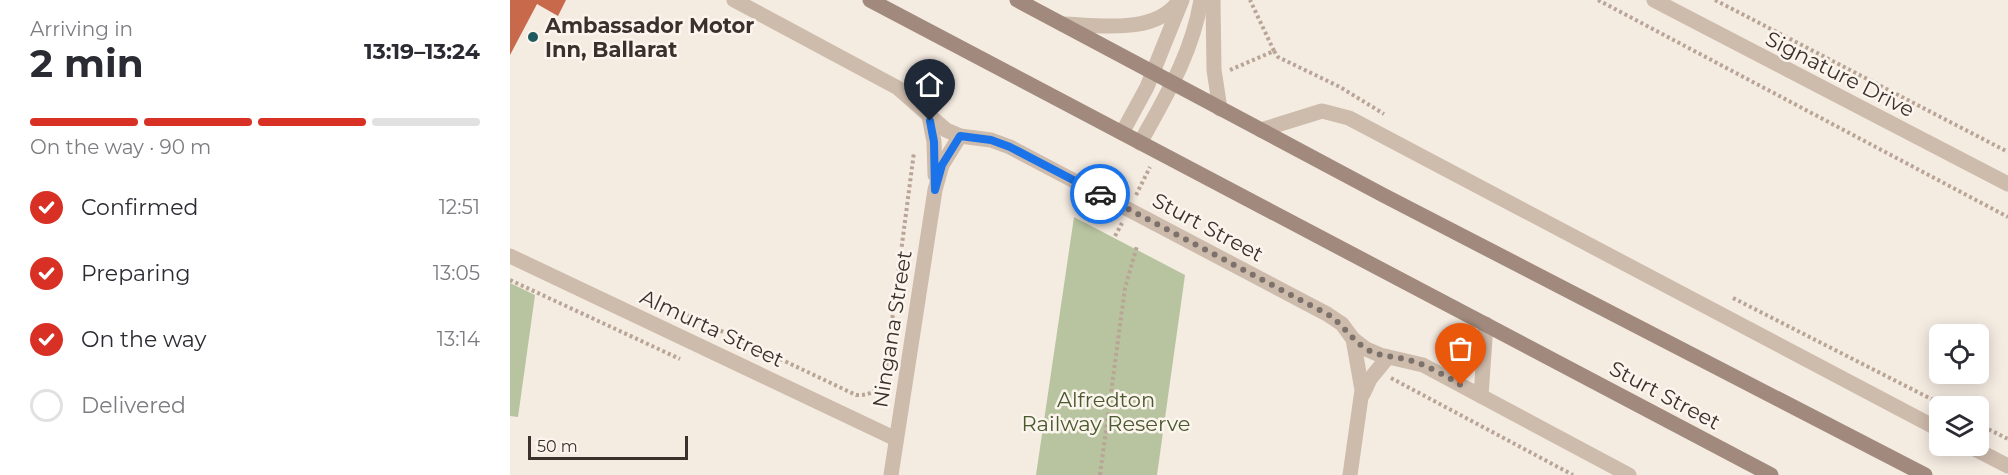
<!DOCTYPE html>
<html lang="en">
<head>
<meta charset="utf-8">
<style>
  :root { --surface:#fff; --page:#f2f2f3; --text:#2b2b33; --muted:#7c7c81; --line:#e1e1e2; --accent:#d93025 }
  body { margin:0; font-family:Montserrat,sans-serif; background:var(--page); color:var(--text); height:100vh; display:flex; flex-direction:column; font-size:22px; white-space:nowrap }
  * { box-sizing:border-box; margin:0 }
  p { font-size:20px; color:var(--muted) }
  .icon { flex:none; width:33px; height:33px; fill:none; stroke:currentColor; stroke-width:2; stroke-linecap:round; stroke-linejoin:round }
  .map { position:relative; flex:1; overflow:hidden }
  .details { display:flex; flex-direction:column; background:var(--surface); width:510px }
  .details>* { flex:none }
  .buttons { position:absolute; left:1419px; top:324px; display:grid; gap:12px }
  .buttons a { display:grid; place-items:center; width:60px; height:60px; border-radius:9px; background:var(--surface); box-shadow:0 3px 15px #0003; font-size:30px }
  .scale { position:absolute; left:18px; bottom:15px; width:160px; box-sizing:border-box; padding-left:6px; border:3px solid #3b302b; border-top:0; font-size:16px; line-height:21px; white-space:nowrap; color:#3b302b; -webkit-text-stroke:4px #fbf5ee; paint-order:stroke }
  .pin { position:absolute; display:grid; place-items:center; width:51px; height:51px; color:#fff; margin:-62px -26px; border-radius:50% 50% 50% 0; rotate:-45deg; box-shadow:0 0 6px #0007 }
  .pin .icon { rotate:45deg }
  .courier { position:absolute; display:grid; place-items:center; width:60px; height:60px; margin:-30px; border:4px solid #1a73e8; border-radius:50%; background:#fff; color:#222; box-shadow:0 2px 8px #0007 }
  .summary em { font-style:normal; font-weight:700 }
  .summary div { display:flex; flex-direction:column-reverse }
  .summary { display:flex; align-items:center; justify-content:space-between; height:102px; padding:0 30px }
  h1 { font-size:39px; font-weight:700; line-height:45px }
  .bar { display:grid; grid-template-columns:repeat(4,1fr); gap:9px 6px; align-content:center; height:72px; padding:0 30px }
  .bar i { height:8px; border-radius:4px; background:var(--line) }
  .bar .selected { background:var(--accent) }
  .bar p { grid-column:span 4 }
  ol { padding:0 30px; list-style:none }
  li { display:flex; align-items:center; gap:18px; height:66px }
  li p { margin-inline-start:auto }
  li .icon { padding:6px; border-radius:50%; background:var(--accent); color:#fff; stroke-width:4 }
  li:last-child { color:var(--muted) }
  li i { width:33px; height:33px; border:3px solid var(--line); border-radius:50% }
  main { display:flex; flex:1; min-height:0 }
  .map>svg:first-child { display:block }
  .green { fill:#b8c4a0 }
  .building { fill:#c8694b }
  .lines { fill:none; stroke-linecap:round; stroke-linejoin:round }
  .path { stroke:#b9a596; stroke-width:4; stroke-dasharray:3 3; stroke-linecap:butt }
  .street { stroke:#cdbbac; stroke-width:15 }
  .secondary { stroke:#a18a7d; stroke-width:15 }
  .done { stroke:#7c716b; stroke-width:6; stroke-dasharray:0 10.8 }
  .route { stroke:#1a73e8; stroke-width:8 }
  .poi-dot { fill:#1f5a5e; stroke:#fbf5ee; stroke-width:2 }
  .labels { text-anchor:middle; dominant-baseline:central; stroke-width:5; stroke-linejoin:round; paint-order:stroke }
  .poi-label { font-size:21px; font-weight:bold; fill:#3b302b; stroke:#fbf5ee; text-anchor:start }
  .street-label { font-size:21px; fill:#3b302b; stroke:#fbf5ee }
  .park-label { font-size:21px; fill:#4a5a2e; stroke:#fbf5ee }
</style>
</head>
<body>
<main>
<section class="details">
<div class="summary"><div><h1>2 min</h1><p>Arriving in</p></div><em>13:19–13:24</em></div>
<div class="bar"><i class="selected"></i><i class="selected"></i><i class="selected"></i><i></i><p>On the way · 90 m</p></div>
<ol>
<li><svg class="icon" aria-label="check" viewBox="0 0 24 24"><path d="M5 12l5 5 9-10"/></svg>Confirmed<p>12:51</p></li>
<li><svg class="icon" aria-label="check" viewBox="0 0 24 24"><path d="M5 12l5 5 9-10"/></svg>Preparing<p>13:05</p></li>
<li><svg class="icon" aria-label="check" viewBox="0 0 24 24"><path d="M5 12l5 5 9-10"/></svg>On the way<p>13:14</p></li>
<li><i></i>Delivered</li>
</ol>
</section>
<div class="map">
<svg width="1498" height="475" viewBox="0 0 1498 475">
  <rect width="100%" height="100%" fill="#f4ebe1"/>
  <g class="green">
    <path d="M564,217L675,275L647,475H526Z"/>
    <path d="M0,283L25,295L8,417L0,416Z"/>
  </g>
  <path class="building" d="M0,0H56L48,16L27,4L0,55Z"/>
  <g class="lines">
    <g class="path">
      <path d="M1088,0L1498,217"/>
      <path d="M1205,0L1498,152"/>
      <path d="M764,51L768,57L830,87L874,114"/>
      <path d="M720,70L764,51L740,0"/>
      <path d="M626,195L640,167"/>
      <path d="M605,236L612,223"/>
      <path d="M0,280L170,359"/>
      <path d="M1223,298L1435,406"/>
      <path d="M167,310L346,395C361,396 371,389 375,375L404,152"/>
      <path d="M881,378L1063,475"/>
      <path d="M1468,424L1498,439"/>
      <path d="M590,475L615,288L627,246"/>
    </g>
    <g class="street">
      <path d="M224,0L388,88L436,130L450,136L481,140L500,147L817,314L832,324L843,339L856,349L870,355L913,365L1119,475"/>
      <path d="M703,0L704,70L710,109"/>
      <path d="M1144,0L1498,184"/>
      <path d="M552,24C588,25 644,35 668,2"/>
      <path d="M419,116L424,142L425,175"/>
      <path d="M751,130L812,111L839,118L1430,430"/>
      <path d="M612,133L637,87L672,0"/>
      <path d="M630,143C656,96 682,54 691,0"/>
      <path d="M0,256L386,439"/>
      <path d="M853,394L860,379L878,357"/>
      <path d="M971,396L976,324"/>
      <path d="M1459,446L1498,466"/>
      <path d="M381,475L425,190L432,165L450,136"/>
      <path d="M840,475L852,390L843,339"/>
    </g>
    <g class="secondary">
      <path d="M360,0L1261,475"/>
      <path d="M507,0L873,195L1415,475"/>
    </g>
  </g>
  <g class="lines">
    <path class="done" d="M590,194L817,314C834,324 842,342 860,351C874,358 890,356 905,362C921,367 937,377 951,385"/>
    <path class="route" d="M420,121L424,142L425,190L432,165L450,136L481,140L500,147L590,194"/>
  </g>
  <circle class="poi-dot" cx="23" cy="37" r="6"/>
  <g class="labels">
    <g class="poi-label">
      <text x="35" y="25">Ambassador Motor<tspan x="35" dy="24">Inn, Ballarat</tspan></text>
    </g>
    <g class="street-label">
      <text transform="translate(1330 74) rotate(27)">Signature Drive</text>
      <text transform="translate(698 227) rotate(28)">Sturt Street</text>
      <text transform="translate(202 328) rotate(25)">Almurta Street</text>
      <text transform="translate(382 329) rotate(-81)">Ningana Street</text>
      <text transform="translate(1155 395) rotate(28)">Sturt Street</text>
    </g>
    <g class="park-label">
      <text x="596" y="399">Alfredton<tspan x="596" dy="24">Railway Reserve</tspan></text>
    </g>
  </g>
</svg>
<div class="buttons">
<a><svg class="icon" aria-label="locate" viewBox="0 0 24 24"><circle cx="12" cy="12" r="6"/><path d="M12 2v4M12 18v4M2 12h4M18 12h4"/></svg></a>
<a><svg class="icon" aria-label="layers" viewBox="0 0 24 24"><path d="M12 4l9 5-9 5-9-5zM3 14l9 5 9-5"/></svg></a>
</div>
<div class="scale">50 m</div>
<div class="pin" style="left:951px;top:385px;background:#ea580c"><svg class="icon" aria-label="bag" viewBox="0 0 24 24"><path d="M5 8h14l-1 12H6zM9 8a3 3 0 0 1 6 0"/></svg></div>
<div class="pin" style="left:420px;top:121px;background:#1f2937"><svg class="icon" aria-label="home" viewBox="0 0 24 24"><path d="M3 11l9-7 9 7M6 9v11h12V9"/></svg></div>
<div class="courier" style="left:590px;top:194px"><svg class="icon" aria-label="car" viewBox="0 0 24 24"><path d="M5 17H2v-5l4-1 3-4h7l3 4 3 1v5h-3M9 17h6M6 11h13"/><circle cx="7" cy="17" r="2"/><circle cx="17" cy="17" r="2"/></svg></div>
</div>
</main>
</body>
</html>
